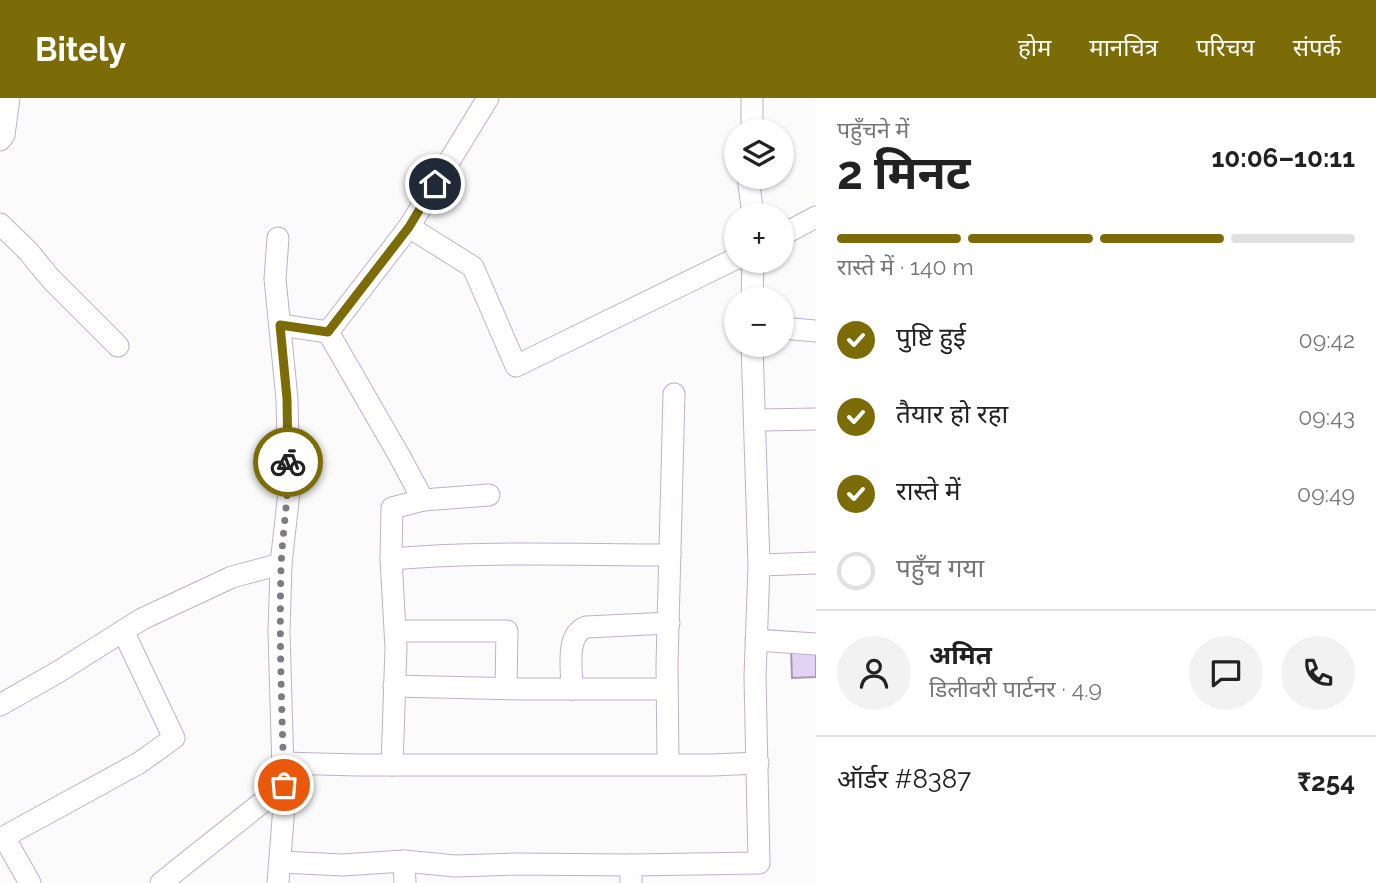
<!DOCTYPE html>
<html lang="hi">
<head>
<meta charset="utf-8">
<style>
  :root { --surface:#fff; --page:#f2f2f2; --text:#222; --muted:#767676; --line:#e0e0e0; --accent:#7c6c07 }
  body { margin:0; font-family:Raleway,"Noto Sans Devanagari",sans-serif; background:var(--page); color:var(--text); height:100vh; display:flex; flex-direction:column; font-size:26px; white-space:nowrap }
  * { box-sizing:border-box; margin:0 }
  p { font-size:23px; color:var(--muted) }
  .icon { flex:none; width:38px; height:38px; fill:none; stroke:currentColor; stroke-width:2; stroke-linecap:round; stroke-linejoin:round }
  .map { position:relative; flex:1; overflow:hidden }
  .side { display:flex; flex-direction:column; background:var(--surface); width:560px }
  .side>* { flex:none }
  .controls { position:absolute; left:724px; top:21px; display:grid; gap:14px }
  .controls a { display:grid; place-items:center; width:70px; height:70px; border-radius:50%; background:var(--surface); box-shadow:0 2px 5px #0004; font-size:35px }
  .pin { position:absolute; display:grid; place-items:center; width:60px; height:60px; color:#fff; margin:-30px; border:4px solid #fff; border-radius:50%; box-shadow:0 2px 7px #0007 }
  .courier { position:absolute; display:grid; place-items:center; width:70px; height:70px; margin:-35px; border:5px solid #7c6c07; border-radius:50%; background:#fff; color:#222; box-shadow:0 2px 9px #0007 }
  .overview em { font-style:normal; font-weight:700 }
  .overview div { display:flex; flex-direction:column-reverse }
  .overview { display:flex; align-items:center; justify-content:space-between; height:119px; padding:0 21px }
  h1 { font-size:46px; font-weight:700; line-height:52px }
  .bar { display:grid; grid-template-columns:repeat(4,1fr); gap:10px 7px; align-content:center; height:84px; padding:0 21px }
  .bar i { height:9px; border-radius:5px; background:var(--line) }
  .bar .current { background:var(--accent) }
  .bar p { grid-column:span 4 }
  .line { display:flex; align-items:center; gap:18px; padding:0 21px; border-top:2px solid var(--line) }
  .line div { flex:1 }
  .round { display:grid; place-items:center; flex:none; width:74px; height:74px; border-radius:37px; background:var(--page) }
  ol { padding:0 21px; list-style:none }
  li { display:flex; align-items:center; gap:21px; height:77px }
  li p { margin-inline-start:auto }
  li .icon { padding:7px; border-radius:50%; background:var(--accent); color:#fff; stroke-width:4 }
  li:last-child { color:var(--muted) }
  li i { width:38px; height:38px; border:4px solid var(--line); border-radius:50% }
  header { display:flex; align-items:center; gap:42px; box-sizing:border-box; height:98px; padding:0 35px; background:var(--accent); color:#fff }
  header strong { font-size:33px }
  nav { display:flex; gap:38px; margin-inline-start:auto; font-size:24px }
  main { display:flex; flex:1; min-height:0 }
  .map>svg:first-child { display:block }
  .building { fill:#e4d2f5; stroke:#a698b3; stroke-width:2 }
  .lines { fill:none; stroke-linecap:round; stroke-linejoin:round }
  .minor-casing { stroke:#bfb0cc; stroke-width:23 }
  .minor { stroke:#fff; stroke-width:21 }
  .done { stroke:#7f7b83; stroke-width:7; stroke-dasharray:0 12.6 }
  .route { stroke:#7c6c07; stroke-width:9 }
</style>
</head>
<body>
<header>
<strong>Bitely</strong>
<nav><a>होम</a><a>मानचित्र</a><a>परिचय</a><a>संपर्क</a></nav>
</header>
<main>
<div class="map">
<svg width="816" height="785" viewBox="0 0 816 785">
  <rect width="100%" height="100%" fill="#fbfbfb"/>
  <path class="building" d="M816,550V579L792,580L791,551Z"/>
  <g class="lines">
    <g class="minor-casing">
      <g id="minor">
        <path d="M752,0V33"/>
        <path d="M0,42L4,37L9,0"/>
        <path d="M748,79L753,117"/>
        <path d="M0,126L28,153L50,180L118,248"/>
        <path d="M409,129L473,169L516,268L737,160"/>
        <path d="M782,137L816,119"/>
        <path d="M278,140L275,181L287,301L289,394L281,466L279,534L284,708L278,785"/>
        <path d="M752,201L753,163"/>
        <path d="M280,227L328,234"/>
        <path d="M782,230L816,233"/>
        <path d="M328,234L400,359L423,402L392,410L391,461L396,550L392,667"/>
        <path d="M328,234L409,129L488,0"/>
        <path d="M755,322L816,321"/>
        <path d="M423,402L489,397"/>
        <path d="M391,461C484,453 577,457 670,457"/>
        <path d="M759,467L816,465"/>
        <path d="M396,533H507L506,590"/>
        <path d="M756,542L816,546"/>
        <path d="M394,588L524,591H667"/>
        <path d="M572,591C572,572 565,537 586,529L669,525"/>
        <path d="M0,607L58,574L142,521L232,479L281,466"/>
        <path d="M283,665L358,667H712L758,665"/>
        <path d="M668,666L667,567L674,296"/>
        <path d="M4,739L30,785"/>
        <path d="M0,741L139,665L174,640L123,533"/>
        <path d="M404,763L405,785"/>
        <path d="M280,764L343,767L404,763L455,768L515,766L631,767"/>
        <path d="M161,785L284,687"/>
        <path d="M631,785V767L759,765L755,579L759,467L752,247"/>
      </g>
    </g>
    <use href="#minor" class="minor"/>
  </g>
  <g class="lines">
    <path class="done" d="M284,687C282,615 279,543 281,471C282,435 289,400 288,364"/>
    <path class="route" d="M288,364L287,301L280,227L328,234L409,129L435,86"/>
  </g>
</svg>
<div class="controls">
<a><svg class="icon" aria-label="layers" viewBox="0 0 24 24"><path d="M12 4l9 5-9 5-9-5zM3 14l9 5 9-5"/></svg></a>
<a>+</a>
<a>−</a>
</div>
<div class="pin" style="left:284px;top:687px;background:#ea580c"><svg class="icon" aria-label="bag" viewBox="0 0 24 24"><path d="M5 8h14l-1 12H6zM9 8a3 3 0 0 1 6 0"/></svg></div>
<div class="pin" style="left:435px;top:86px;background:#1f2937"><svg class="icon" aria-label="home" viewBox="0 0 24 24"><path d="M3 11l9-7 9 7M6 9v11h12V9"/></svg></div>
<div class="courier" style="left:288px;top:364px"><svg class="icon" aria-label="bike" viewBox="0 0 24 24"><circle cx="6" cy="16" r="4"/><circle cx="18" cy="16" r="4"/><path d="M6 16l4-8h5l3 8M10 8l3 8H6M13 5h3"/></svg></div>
</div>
<section class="side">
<div class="overview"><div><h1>2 मिनट</h1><p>पहुँचने में</p></div><em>10:06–10:11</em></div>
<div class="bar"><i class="current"></i><i class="current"></i><i class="current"></i><i></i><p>रास्ते में · 140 m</p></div>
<ol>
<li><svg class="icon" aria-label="check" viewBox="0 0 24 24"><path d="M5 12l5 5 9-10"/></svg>पुष्टि हुई<p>09:42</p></li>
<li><svg class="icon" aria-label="check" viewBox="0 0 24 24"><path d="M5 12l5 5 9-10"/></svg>तैयार हो रहा<p>09:43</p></li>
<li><svg class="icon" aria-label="check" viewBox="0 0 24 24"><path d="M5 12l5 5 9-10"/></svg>रास्ते में<p>09:49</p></li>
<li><i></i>पहुँच गया</li>
</ol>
<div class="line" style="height:126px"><a class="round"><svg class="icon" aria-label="person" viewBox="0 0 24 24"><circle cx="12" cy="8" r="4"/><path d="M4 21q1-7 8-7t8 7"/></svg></a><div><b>अमित</b><p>डिलीवरी पार्टनर · 4.9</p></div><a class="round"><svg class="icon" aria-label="chat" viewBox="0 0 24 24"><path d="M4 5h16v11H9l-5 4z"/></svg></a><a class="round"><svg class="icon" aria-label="phone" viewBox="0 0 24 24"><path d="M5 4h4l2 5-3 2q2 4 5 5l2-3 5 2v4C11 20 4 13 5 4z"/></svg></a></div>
<div class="line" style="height:91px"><div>ऑर्डर #8387</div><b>₹254</b></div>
</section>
</main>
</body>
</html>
